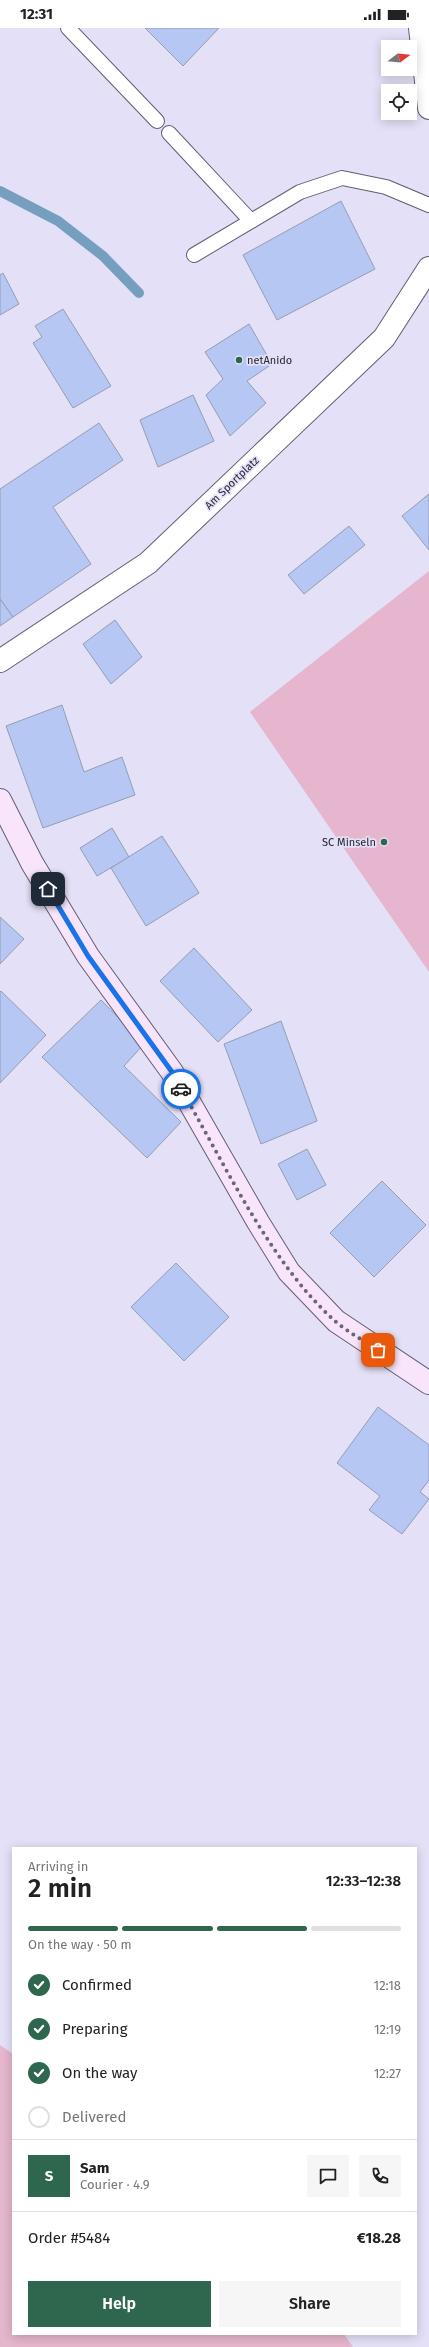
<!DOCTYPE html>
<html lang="en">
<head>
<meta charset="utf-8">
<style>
  :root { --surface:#fff; --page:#f6f6f6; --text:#222; --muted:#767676; --line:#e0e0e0; --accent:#2f674e }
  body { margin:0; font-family:"Fira Sans",sans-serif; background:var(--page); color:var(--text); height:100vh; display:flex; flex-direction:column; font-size:15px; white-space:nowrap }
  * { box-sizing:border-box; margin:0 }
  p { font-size:13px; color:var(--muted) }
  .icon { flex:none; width:22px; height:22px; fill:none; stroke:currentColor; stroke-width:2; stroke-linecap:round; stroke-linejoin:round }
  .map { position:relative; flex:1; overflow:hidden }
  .drawer { position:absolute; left:12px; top:1819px; width:405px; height:488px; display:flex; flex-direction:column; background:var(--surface); border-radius:0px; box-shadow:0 2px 10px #0003 }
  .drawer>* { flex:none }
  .needle { width:26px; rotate:74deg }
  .buttons { position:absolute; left:381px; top:12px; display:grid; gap:8px }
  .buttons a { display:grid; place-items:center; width:36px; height:36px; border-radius:0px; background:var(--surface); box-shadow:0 2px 10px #0003; font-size:20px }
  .pin { position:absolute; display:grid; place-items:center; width:34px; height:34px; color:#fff; margin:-17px; border-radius:8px; box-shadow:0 2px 6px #0006 }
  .courier { position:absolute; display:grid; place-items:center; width:40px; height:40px; margin:-20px; border:3px solid #1a73e8; border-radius:50%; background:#fff; color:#222; box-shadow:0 1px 5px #0007 }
  .overview em { font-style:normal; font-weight:600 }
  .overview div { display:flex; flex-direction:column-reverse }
  .overview { display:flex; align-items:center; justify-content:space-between; height:68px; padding:0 16px }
  h1 { font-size:26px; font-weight:600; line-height:30px }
  .bar { display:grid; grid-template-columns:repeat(4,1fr); gap:6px 4px; align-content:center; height:48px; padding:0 16px }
  .bar i { height:5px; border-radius:3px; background:var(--line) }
  .bar .on { background:var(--accent) }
  .bar p { grid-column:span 4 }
  .line { display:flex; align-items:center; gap:10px; padding:0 16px; border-top:1px solid var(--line) }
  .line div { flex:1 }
  .round { display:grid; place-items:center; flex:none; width:42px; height:42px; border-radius:0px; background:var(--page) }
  ol { padding:0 16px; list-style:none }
  li { display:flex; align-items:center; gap:12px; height:44px }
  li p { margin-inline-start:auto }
  li .icon { padding:4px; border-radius:50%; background:var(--accent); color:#fff; stroke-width:4 }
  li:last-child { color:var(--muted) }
  li i { width:22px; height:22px; border:2px solid var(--line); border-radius:50% }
  .cta { display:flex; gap:8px; margin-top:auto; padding:8px 16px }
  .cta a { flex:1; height:46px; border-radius:0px; background:var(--accent); color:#fff; font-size:16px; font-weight:600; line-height:46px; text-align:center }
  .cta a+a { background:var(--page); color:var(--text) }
  .status { display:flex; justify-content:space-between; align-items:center; height:28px; padding:0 20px; background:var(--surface); direction:ltr }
  .status svg { height:11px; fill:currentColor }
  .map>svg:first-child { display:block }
  .green { fill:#e5b6cd }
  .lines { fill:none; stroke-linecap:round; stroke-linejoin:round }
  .stream { stroke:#769fbf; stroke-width:10 }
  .building { fill:#b6c7f3; stroke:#959db2 }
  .lane-casing { stroke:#625e71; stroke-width:16 }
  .street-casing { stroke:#625e71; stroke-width:24 }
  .secondary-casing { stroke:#625e71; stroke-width:24 }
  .lane { stroke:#fff; stroke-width:14 }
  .street { stroke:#fff; stroke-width:22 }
  .secondary { stroke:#f8e5fb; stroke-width:22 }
  .done { stroke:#6a6775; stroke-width:4; stroke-dasharray:0 7.2 }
  .route { stroke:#1a73e8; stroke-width:5 }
  .poi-dot { fill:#2f674e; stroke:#e4e0f7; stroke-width:1.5 }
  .labels { text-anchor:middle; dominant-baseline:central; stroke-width:3.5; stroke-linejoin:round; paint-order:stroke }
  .poi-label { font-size:11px; fill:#28262f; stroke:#e4e0f7; text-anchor:start }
  .street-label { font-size:11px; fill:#28262f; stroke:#e4e0f7 }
</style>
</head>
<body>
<div class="status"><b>12:31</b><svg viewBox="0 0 49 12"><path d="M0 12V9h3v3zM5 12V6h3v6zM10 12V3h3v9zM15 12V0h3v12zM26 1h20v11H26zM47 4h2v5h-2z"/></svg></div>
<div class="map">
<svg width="429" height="2319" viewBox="0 0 429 2319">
  <rect width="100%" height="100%" fill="#e4e0f7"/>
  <g class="green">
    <path d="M429,543V944L250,684Z"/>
    <path d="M0,2017L13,2026V2306H344L353,2319H0Z"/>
  </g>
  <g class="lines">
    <path class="stream" d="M0,163L58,193L103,228L139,265"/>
  </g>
  <g class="building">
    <path d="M145,0H219L183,38Z"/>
    <path d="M341,173L375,241L277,292L243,227Z"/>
    <path d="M3,245L19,276L0,287V247Z"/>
    <path d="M63,281L111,358L73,380L33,315L42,309L35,298Z"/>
    <path d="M249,296L272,336L247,353L266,375L230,408L206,367L223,351L205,324Z"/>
    <path d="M193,367L214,413L158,439L140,392Z"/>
    <path d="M99,395L123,432L53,479L91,536L13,589L0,571V461Z"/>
    <path d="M429,466V522L402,488Z"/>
    <path d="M349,498L365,517L304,566L288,547Z"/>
    <path d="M0,571L13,589L0,598Z"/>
    <path d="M115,592L142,629L111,656L83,616Z"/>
    <path d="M62,677L84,744L122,729L135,767L43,800L6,698Z"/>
    <path d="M112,800L129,829L97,848L80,820Z"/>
    <path d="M162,808L199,865L146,898L111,840Z"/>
    <path d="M0,889L24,911L0,936Z"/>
    <path d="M194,920L252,982L218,1014L160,953Z"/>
    <path d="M1,963L46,1007L0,1055V964Z"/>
    <path d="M101,972L144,1016L124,1038L181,1094L147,1130L42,1029Z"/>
    <path d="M281,993L317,1093L261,1116L224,1016Z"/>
    <path d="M307,1121L326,1157L297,1172L278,1136Z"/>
    <path d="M382,1153L426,1197L374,1249L330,1205Z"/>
    <path d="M176,1235L229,1289L184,1333L131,1279Z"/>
    <path d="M378,1379L429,1417V1452L420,1464L429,1471L402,1506L369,1482L380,1468L337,1435Z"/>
  </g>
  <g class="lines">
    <g class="lane-casing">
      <g id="lane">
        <path d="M68,0L157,93"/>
        <path d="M169,105L251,193"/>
        <path d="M194,227L300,164L342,150L386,159L429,177"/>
      </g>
    </g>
    <g class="street-casing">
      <g id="street">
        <path d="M420,0L429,80"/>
        <path d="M0,633L148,535L384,310L429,240"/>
      </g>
    </g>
    <g class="secondary-casing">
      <path id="secondary" d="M0,772L32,835L88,928L172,1044L258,1194L289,1244L336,1293L429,1355"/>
    </g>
    <use href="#lane" class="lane"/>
    <use href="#street" class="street"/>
    <use href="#secondary" class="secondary"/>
  </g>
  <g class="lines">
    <path class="done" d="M181,1061C225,1136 270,1235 335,1293C348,1304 364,1313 378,1322"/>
    <path class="route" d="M48,861L88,928L172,1044L181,1061"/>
  </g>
  <g class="poi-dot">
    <circle cx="239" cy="332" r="4"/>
    <circle cx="384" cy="814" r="4"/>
  </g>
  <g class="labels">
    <g class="poi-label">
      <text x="247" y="332">netAnido</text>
      <text x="376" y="814" text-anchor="end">SC Minseln</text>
    </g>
    <g class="street-label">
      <text transform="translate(232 455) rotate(-44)">Am Sportplatz</text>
    </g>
  </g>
</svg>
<div class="buttons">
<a><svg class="needle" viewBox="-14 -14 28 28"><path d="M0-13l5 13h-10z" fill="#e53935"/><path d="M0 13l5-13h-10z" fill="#767676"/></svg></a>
<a><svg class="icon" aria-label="locate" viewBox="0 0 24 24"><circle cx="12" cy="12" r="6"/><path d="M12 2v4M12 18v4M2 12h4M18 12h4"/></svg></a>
</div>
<div class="pin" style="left:378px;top:1322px;background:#ea580c"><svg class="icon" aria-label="bag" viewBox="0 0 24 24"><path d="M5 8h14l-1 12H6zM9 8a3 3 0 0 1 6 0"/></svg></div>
<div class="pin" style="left:48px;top:861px;background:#1f2937"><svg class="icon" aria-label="home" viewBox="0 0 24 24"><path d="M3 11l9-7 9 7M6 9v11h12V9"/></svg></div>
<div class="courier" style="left:181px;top:1061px"><svg class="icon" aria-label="car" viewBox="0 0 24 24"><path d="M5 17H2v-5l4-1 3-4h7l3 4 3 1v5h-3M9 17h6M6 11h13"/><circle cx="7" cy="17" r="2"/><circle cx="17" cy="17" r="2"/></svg></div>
<section class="drawer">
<div class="overview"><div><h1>2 min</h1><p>Arriving in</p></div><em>12:33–12:38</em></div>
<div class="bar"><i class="on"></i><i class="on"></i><i class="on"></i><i></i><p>On the way · 50 m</p></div>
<ol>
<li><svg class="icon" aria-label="check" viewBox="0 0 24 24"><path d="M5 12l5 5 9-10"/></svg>Confirmed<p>12:18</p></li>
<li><svg class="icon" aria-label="check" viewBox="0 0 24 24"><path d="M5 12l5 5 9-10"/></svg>Preparing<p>12:19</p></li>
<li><svg class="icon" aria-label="check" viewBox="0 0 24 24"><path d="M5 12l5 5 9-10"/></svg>On the way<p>12:27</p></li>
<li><i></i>Delivered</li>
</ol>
<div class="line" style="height:72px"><b class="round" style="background:var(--accent);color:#fff">S</b><div><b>Sam</b><p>Courier · 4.9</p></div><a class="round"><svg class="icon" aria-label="chat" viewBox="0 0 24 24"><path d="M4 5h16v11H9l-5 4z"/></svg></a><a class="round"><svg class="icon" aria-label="phone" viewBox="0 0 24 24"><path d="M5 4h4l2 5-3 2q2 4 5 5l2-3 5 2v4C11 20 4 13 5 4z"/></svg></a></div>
<div class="line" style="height:52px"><div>Order #5484</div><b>€18.28</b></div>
<div class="cta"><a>Help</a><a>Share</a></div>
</section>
</div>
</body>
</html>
